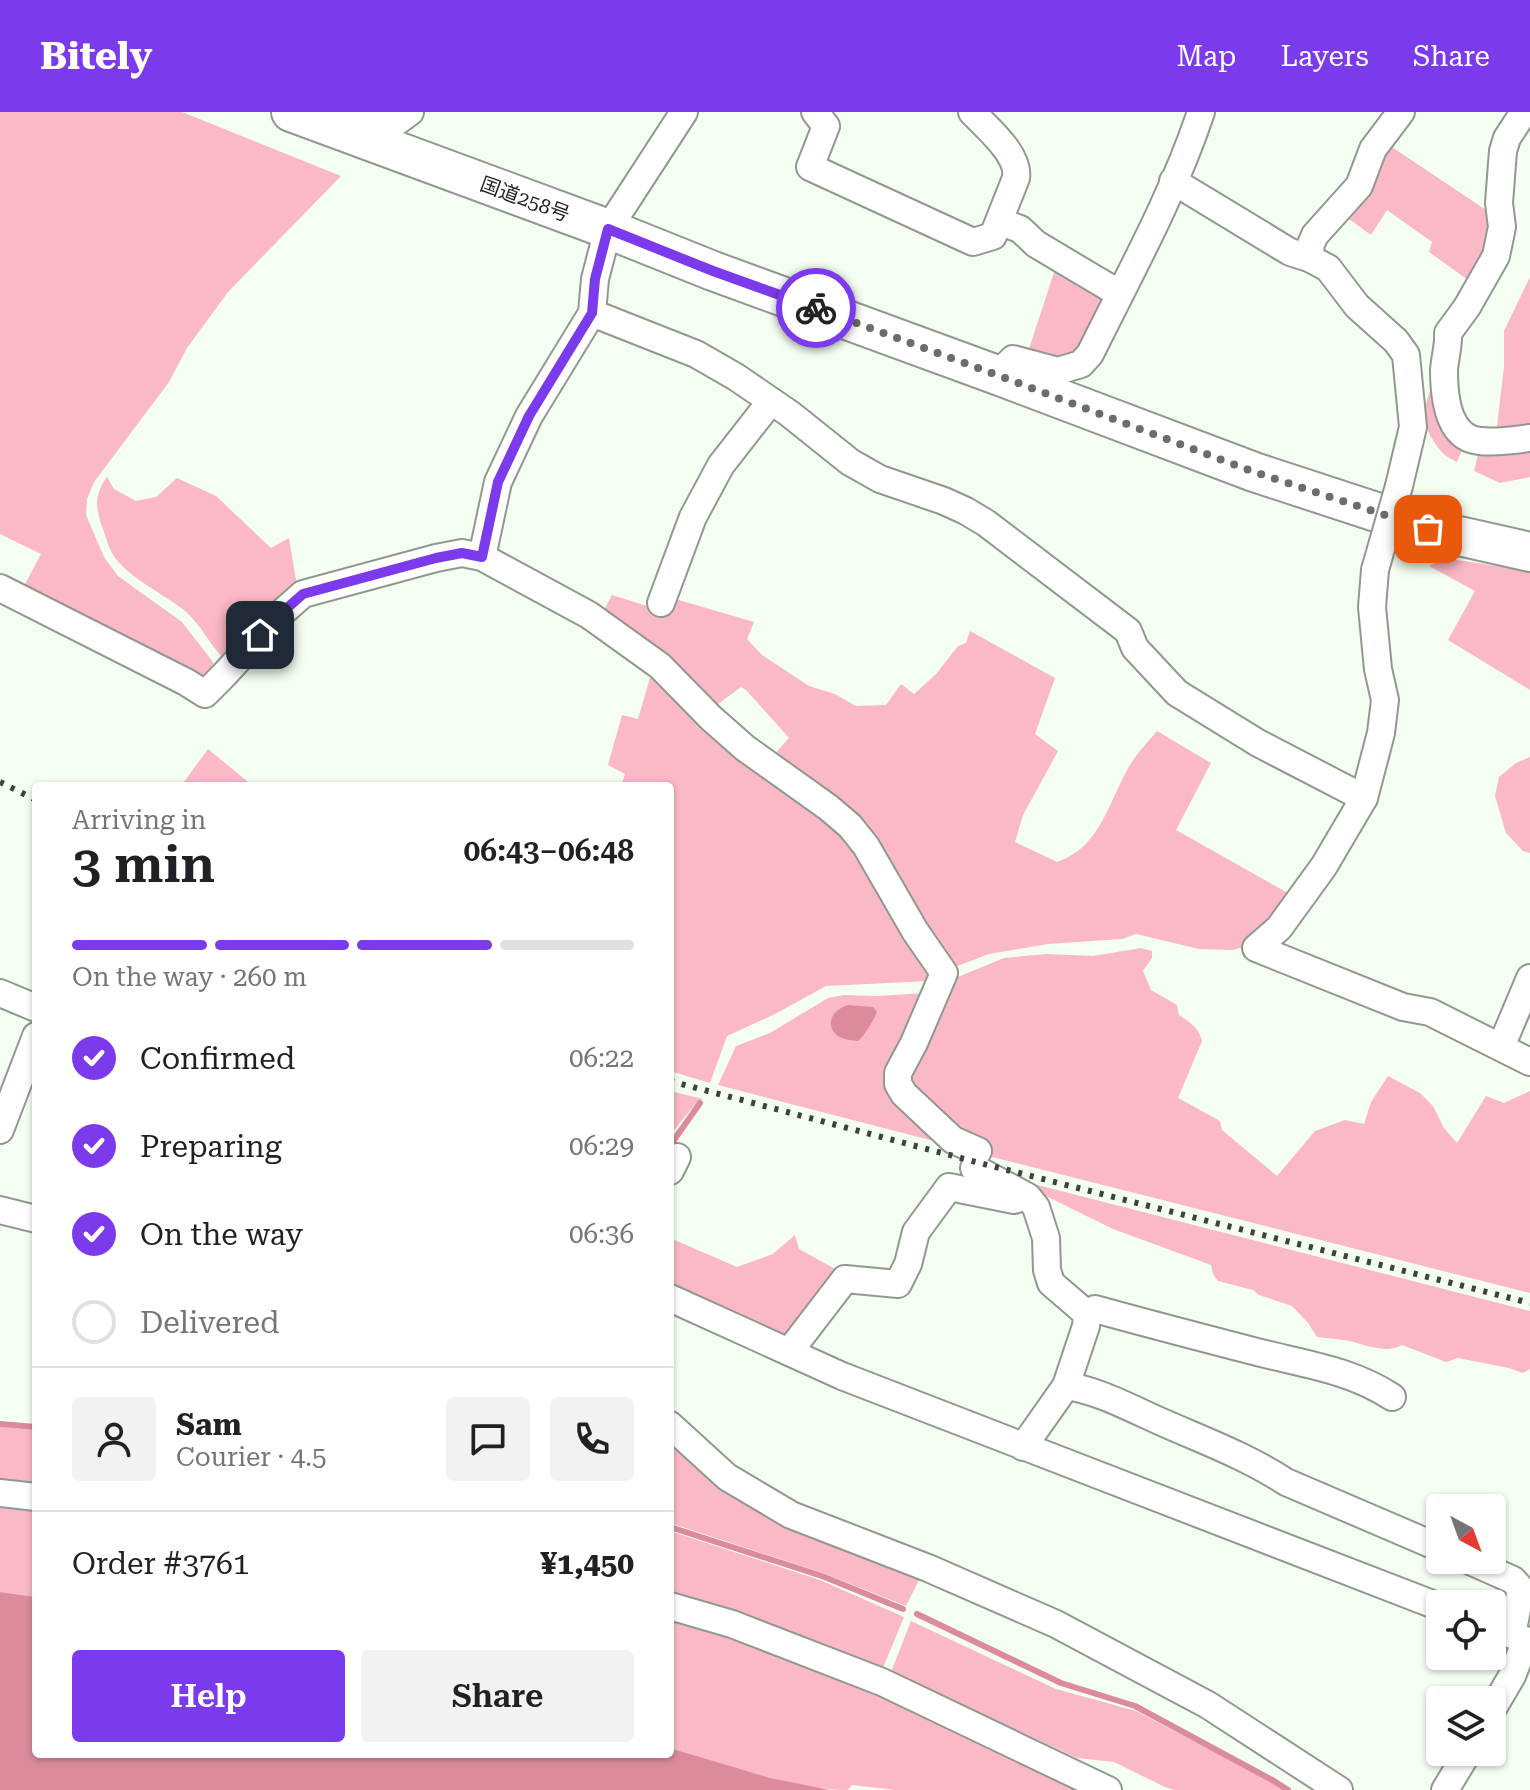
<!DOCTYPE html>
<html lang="en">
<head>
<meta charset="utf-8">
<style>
  :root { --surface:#fff; --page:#f2f2f2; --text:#202124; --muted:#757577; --line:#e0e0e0; --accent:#7c3aed }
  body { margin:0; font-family:"Roboto Serif","Noto Sans JP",serif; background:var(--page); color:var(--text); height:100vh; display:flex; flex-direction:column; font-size:30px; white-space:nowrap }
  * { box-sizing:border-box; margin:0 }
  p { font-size:26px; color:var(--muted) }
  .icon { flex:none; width:44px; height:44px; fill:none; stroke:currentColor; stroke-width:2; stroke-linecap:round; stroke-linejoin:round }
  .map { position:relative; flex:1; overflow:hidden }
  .panel { position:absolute; left:32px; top:670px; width:642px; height:976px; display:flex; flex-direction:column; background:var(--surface); border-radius:8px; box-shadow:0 2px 6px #0004 }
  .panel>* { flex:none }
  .needle { width:52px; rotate:139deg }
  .fabs { position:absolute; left:1426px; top:1382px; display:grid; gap:16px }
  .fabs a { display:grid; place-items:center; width:80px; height:80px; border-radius:8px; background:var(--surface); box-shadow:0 2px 6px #0004; font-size:40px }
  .pin { position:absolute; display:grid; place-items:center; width:68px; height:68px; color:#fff; margin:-34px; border-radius:16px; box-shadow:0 4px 12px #0006 }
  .courier { position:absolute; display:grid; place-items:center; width:80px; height:80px; margin:-40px; border:6px solid #7c3aed; border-radius:50%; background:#fff; color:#222; box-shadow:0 2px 10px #0007 }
  .summary em { font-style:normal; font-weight:600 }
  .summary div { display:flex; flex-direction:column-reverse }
  .summary { display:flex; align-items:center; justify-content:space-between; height:136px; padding:0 40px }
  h1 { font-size:52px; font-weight:600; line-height:60px }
  .bar { display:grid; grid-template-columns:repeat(4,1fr); gap:12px 8px; align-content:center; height:96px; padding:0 40px }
  .bar i { height:10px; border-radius:6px; background:var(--line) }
  .bar .current { background:var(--accent) }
  .bar p { grid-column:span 4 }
  .line { display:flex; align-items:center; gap:20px; padding:0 40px; border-top:2px solid var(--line) }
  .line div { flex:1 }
  .round { display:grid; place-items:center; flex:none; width:84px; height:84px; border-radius:8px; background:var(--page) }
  ol { padding:0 40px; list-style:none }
  li { display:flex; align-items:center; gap:24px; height:88px }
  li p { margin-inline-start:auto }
  li .icon { padding:8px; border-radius:50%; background:var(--accent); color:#fff; stroke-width:4 }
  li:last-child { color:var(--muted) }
  li i { width:44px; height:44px; border:4px solid var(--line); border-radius:50% }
  .button { display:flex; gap:16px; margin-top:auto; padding:16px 40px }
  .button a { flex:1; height:92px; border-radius:8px; background:var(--accent); color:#fff; font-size:32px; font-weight:600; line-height:92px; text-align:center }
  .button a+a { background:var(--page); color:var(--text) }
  header { display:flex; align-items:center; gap:48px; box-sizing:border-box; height:112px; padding:0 40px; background:var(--accent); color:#fff }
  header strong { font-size:38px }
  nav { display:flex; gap:44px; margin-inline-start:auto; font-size:28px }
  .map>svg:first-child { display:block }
  .green { fill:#fbb8c6 }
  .water { fill:#db8b9c }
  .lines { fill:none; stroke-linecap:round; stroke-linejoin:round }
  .stream { stroke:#db8b9c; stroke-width:6 }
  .minor-casing { stroke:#91998f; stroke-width:30 }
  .highway-casing { stroke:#91998f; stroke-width:42 }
  .minor { stroke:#fff; stroke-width:26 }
  .highway { stroke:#fff; stroke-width:38 }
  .rail { stroke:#3d423c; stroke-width:6; stroke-dasharray:4 8; stroke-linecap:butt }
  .minor-bridge-casing { stroke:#91998f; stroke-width:30; stroke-linecap:butt }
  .minor-bridge { stroke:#fff; stroke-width:26 }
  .done { stroke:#696f68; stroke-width:8; stroke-dasharray:0 14.4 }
  .route { stroke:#7c3aed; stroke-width:10 }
  .labels { text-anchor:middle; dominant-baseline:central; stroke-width:6; stroke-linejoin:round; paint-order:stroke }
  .street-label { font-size:20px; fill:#1e221d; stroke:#fff }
</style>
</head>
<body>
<header>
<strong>Bitely</strong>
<nav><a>Map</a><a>Layers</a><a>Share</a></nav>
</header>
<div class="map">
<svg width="1530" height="1678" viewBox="0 0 1530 1678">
  <rect width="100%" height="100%" fill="#f4fef2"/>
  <g class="green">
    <path d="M0,0H182L341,64L228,180L187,236L169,270L94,370L87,387L86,403L104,445L118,464L182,510L213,550L214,559L208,565H190L23,476L41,442L0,422Z"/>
    <path d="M1386,31L1495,104L1475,173L1429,140L1432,130L1387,98L1371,123L1342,102Z"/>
    <path d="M1056,154L1107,184L1089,236L1060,251L1028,240Z"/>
    <path d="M1530,165V321L1501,323L1497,314L1504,255V219Z"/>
    <path d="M1433,271L1465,330L1457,350C1445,345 1440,339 1433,328C1420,308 1424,293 1433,271Z"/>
    <path d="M1530,331V365L1500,371L1474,359L1480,334Z"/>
    <path d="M107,365L114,377L136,389L156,385L177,366L216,384L271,436L289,426L297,474L224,547C209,532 203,515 185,499C163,481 126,465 112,441C108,434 106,425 103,417C95,396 94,383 107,365Z"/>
    <path d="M1444,446L1517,457L1530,461V578L1448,528L1475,479L1429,454Z"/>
    <path d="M612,483L666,500L672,486L754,510L747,527L762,543L809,574L835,582L856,594L886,593L901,572L914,582L936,562L958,534L966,531L970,519L1055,566L1035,622L1058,639L1023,703L1015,730L1057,750C1101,735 1108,690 1130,653C1137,641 1148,630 1157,619L1211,651L1176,718L1295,785L1250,833L1233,838L1199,837L1136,822L1122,827L1048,832L989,842L955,855L947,852L873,731L772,645L789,626L746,578L741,575L714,595L604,498Z"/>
    <path d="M652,559L839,714L936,859L929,869L826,874L775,902L727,924L710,971L670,959V674H621L625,662L608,653L622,603L638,607Z"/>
    <path d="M208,637L253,674H181Z"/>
    <path d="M1530,645V741L1523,739L1506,721L1495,684L1499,665L1516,651Z"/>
    <path d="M1141,836L1152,839V846L1143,859L1151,878L1177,893L1179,903C1191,911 1199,916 1202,929L1178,986L1220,1009L1222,1018L1277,1064L1315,1019L1345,1008L1364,1012L1371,990L1388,964L1420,981L1433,994L1444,1016L1457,1031L1486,984L1504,991L1530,979V1181L988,1044L904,974L953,867L1004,846L1046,842L1093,844Z"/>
    <path d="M925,881L892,964L957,1035L718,973L736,934L770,921L828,886L844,883L878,884Z"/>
    <path d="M670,979L703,987L696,991L670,1023Z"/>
    <path d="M1010,1066L1530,1199V1257L1523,1261L1509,1256L1458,1246L1446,1250L1402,1233C1385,1243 1362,1231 1344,1228C1335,1227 1326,1226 1317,1225L1308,1211L1292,1194L1259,1183L1253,1178L1218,1169L1213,1162L1211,1153L1113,1117L1046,1084L1010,1071Z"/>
    <path d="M795,1123L799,1137L839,1159L787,1230L670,1176V1126L737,1155L773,1142Z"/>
    <path d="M0,1315L36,1318V1370L0,1367Z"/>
    <path d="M670,1324L923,1460L906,1494L823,1461L670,1411Z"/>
    <path d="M0,1391L36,1394V1485L0,1480Z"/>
    <path d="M670,1419L820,1468L904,1505L883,1556L734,1498L670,1480Z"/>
    <path d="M670,1504L728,1523L898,1590L1085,1678H896L852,1673L848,1678C791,1678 725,1652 670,1636Z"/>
    <path d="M911,1509L1056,1577L1136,1599L1272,1670L1283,1678H1175L1165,1675L1114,1650L1077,1646L891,1560Z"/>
  </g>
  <g class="water">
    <path d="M848,893L873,895L877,900C875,906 863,926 858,929C851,928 844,928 838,924C823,912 834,897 848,893Z"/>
    <path d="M0,1480L36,1485V1642H670V1636L770,1666L830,1678H0Z"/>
  </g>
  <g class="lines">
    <g class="stream">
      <path d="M671,1039L674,1028L700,991"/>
      <path d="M0,1312L36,1315"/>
      <path d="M670,1415L822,1464L903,1497"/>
      <path d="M917,1502L1061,1571L1135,1594L1274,1669L1288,1678"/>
    </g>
    <g class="minor-casing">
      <g id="minor">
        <path d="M359,0L395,11L410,0"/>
        <path d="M815,0L826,14L810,55L973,130L993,124L1016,66C1020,43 987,16 972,0"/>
        <path d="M1524,0L1507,26L1503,39L1499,91L1502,115L1496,144L1467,195L1448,221C1449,232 1445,245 1444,258C1444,284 1447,326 1480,329C1496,331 1514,328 1530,326"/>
        <path d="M1173,69L1290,140L1309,146"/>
        <path d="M1000,110L1020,117L1036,132L1120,182"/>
        <path d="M592,201L696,242L736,265L790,302L850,350L880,367L944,389L966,399L986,411L1128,519L1135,536L1177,581L1258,631L1364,686"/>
        <path d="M997,263L1013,247L1058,259L1081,252L1090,242C1129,163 1173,84 1201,0"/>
        <path d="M1399,374L1413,315L1406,243L1396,229L1357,194L1328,156L1309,146L1311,132L1315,123L1359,74L1373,37L1401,0"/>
        <path d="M482,445L498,370L529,304L592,201L595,167L608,117L684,0"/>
        <path d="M1375,458L1372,495L1378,557L1385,588L1381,621L1364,686L1324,754L1279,816L1256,836L1403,895L1430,900L1530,950"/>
        <path d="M0,476L186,570L205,582L224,563L278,504L303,482L436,446L462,441L482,445L589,503L660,554L711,606L745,636L829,696L850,714L866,734L915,819L944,861L914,931L898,961V972L904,982L953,1028L978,1039"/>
        <path d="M661,491L693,405L721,353L771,289"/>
        <path d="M0,881L36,896"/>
        <path d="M1501,935L1530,866"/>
        <path d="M0,1018L36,924"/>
        <path d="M974,1056L1028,1085L1036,1095L1046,1126L1047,1158L1051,1171L1087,1202L1086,1214L1066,1274L1023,1335"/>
        <path d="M670,1059L677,1045"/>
        <path d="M0,1098L36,1107"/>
        <path d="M670,1186L842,1264L1440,1495"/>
        <path d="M1087,1202L1095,1197C1149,1212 1203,1226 1257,1240C1304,1252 1351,1258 1392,1285"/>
        <path d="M789,1240L845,1167L898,1172L908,1152L916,1120L949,1075L1014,1088L1020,1086"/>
        <path d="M1066,1274C1098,1278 1134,1298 1164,1311C1205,1329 1248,1345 1286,1370L1440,1436"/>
        <path d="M670,1313L727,1365L791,1403L928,1456L1056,1512L1208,1593L1339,1678"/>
        <path d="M0,1381L36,1385"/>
        <path d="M1468,1448L1513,1468L1521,1477L1512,1523"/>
        <path d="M670,1494L732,1512L882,1570L1108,1678"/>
        <path d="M1492,1598L1512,1564L1526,1528"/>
        <path d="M1445,1678L1468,1640"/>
      </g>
    </g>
    <g class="highway-casing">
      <path id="highway" d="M291,0L608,117L713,159L997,263L1254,360L1428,417L1530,440"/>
    </g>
    <use href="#minor" class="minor"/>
    <use href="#highway" class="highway"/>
    <g class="rail">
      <path d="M0,670L36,688"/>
      <path d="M670,969L976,1050L1530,1191"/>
    </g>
    <g class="minor-bridge-casing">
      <path id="minor-bridge" d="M1375,458L1399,374"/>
    </g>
    <use href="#minor-bridge" class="minor-bridge"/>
  </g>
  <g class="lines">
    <path class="done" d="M816,196L997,263L1254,360L1428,417"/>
    <path class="route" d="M260,523L278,504L303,482L436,446L462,441L482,445L498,370L529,304L592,201L595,167L608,117L713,159L816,196"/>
  </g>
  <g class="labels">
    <g class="street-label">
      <text transform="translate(525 87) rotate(20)">国道258号</text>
    </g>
  </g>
</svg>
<div class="fabs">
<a><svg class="needle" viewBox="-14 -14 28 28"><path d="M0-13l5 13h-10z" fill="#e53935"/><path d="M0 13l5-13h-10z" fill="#757577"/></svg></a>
<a><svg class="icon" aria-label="locate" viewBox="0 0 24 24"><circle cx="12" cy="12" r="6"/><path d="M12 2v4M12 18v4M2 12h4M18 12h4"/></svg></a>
<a><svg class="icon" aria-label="layers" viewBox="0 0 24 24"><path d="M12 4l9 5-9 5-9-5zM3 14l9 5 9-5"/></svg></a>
</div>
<div class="pin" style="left:1428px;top:417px;background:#ea580c"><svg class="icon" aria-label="bag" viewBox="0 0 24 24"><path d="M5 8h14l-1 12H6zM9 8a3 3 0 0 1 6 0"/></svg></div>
<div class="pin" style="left:260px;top:523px;background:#1f2937"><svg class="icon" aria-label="home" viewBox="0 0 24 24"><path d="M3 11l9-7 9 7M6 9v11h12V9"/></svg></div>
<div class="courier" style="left:816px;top:196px"><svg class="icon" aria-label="bike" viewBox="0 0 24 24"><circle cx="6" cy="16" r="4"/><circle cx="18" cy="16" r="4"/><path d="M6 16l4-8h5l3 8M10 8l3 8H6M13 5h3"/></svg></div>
<section class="panel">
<div class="summary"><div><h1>3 min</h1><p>Arriving in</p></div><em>06:43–06:48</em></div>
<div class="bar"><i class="current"></i><i class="current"></i><i class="current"></i><i></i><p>On the way · 260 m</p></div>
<ol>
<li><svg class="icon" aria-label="check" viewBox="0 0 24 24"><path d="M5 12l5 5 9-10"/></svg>Confirmed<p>06:22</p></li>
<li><svg class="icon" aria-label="check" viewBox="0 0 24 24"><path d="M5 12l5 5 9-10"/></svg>Preparing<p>06:29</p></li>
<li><svg class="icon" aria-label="check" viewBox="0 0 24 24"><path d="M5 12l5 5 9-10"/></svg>On the way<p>06:36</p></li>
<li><i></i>Delivered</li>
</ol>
<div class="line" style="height:144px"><a class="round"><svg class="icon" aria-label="person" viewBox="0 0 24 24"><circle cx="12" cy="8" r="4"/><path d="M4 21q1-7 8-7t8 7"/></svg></a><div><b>Sam</b><p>Courier · 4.5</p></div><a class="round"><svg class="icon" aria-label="chat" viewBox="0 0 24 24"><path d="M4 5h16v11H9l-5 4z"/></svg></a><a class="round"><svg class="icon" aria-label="phone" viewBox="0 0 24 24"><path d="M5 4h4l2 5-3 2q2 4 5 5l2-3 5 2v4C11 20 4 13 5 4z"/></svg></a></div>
<div class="line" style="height:104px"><div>Order #3761</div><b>¥1,450</b></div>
<div class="button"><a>Help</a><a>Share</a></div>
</section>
</div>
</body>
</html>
